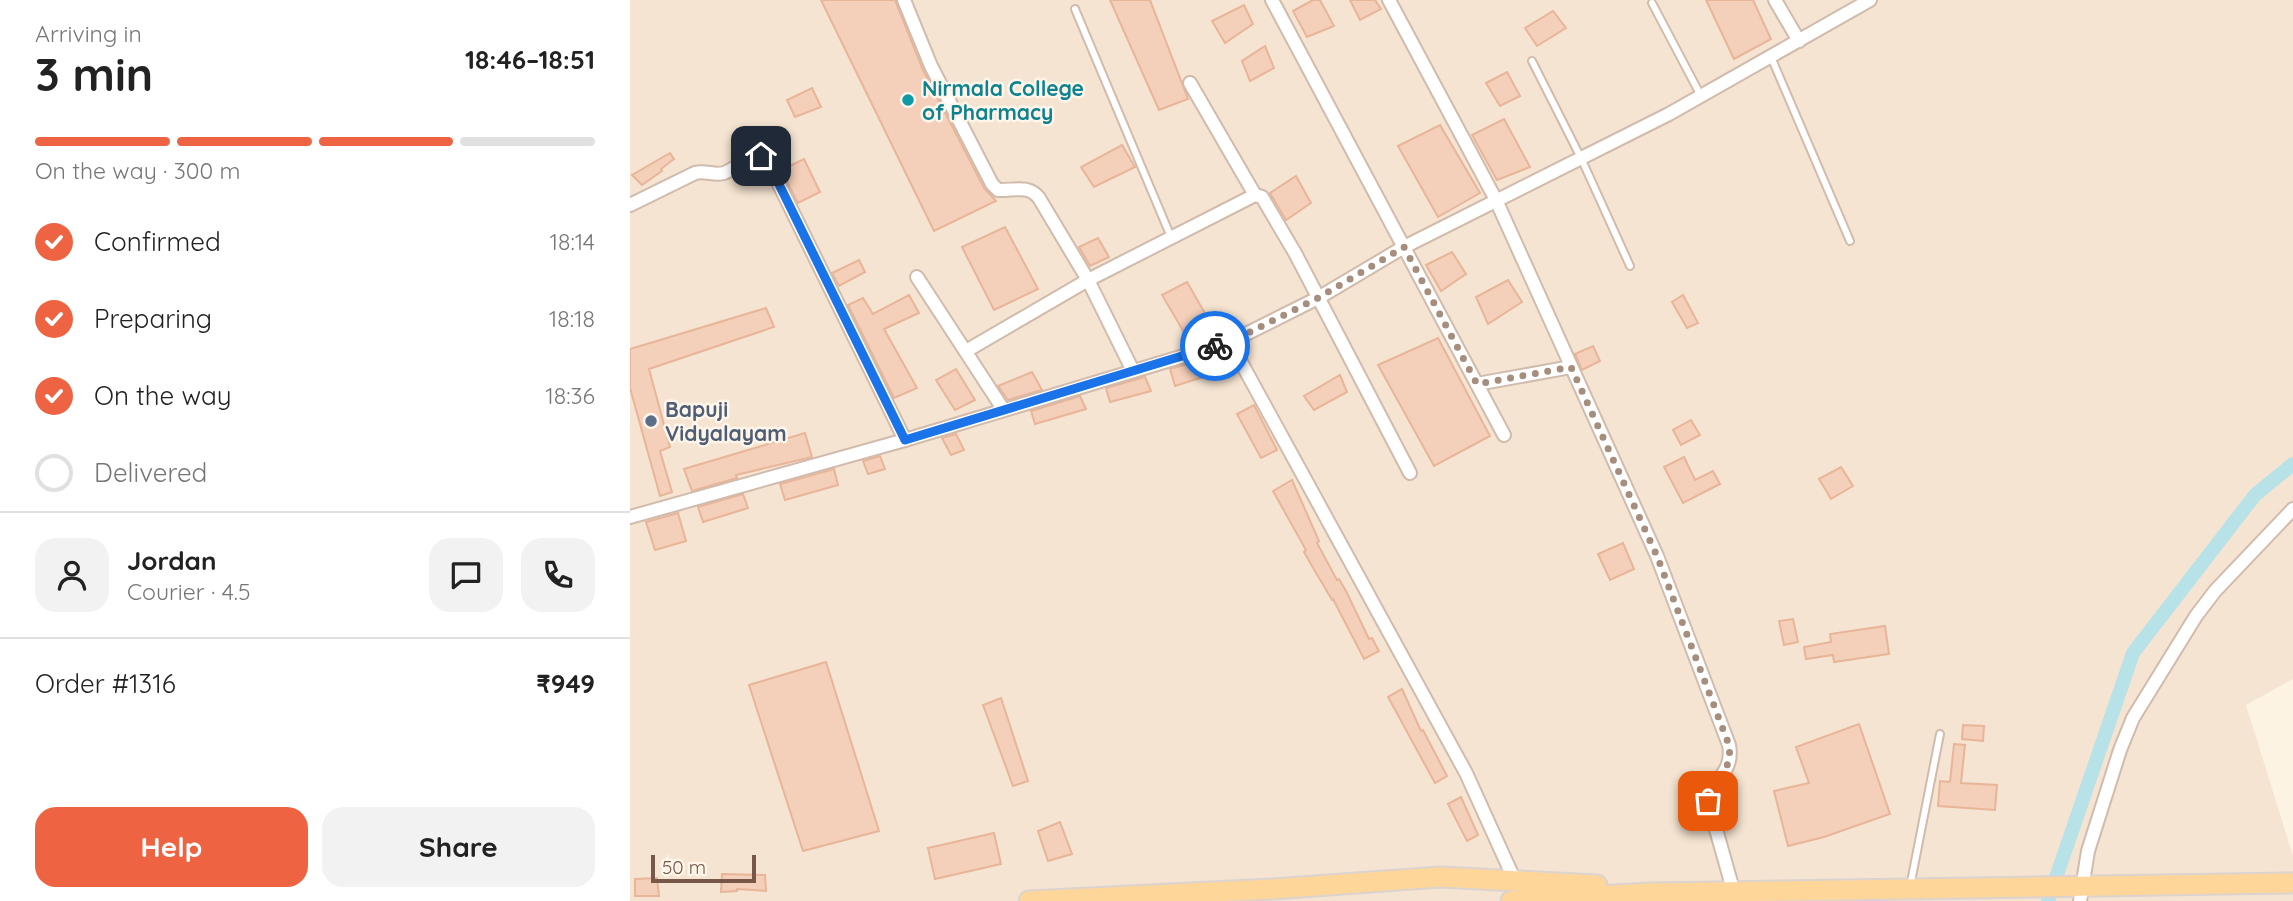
<!DOCTYPE html>
<html lang="en">
<head>
<meta charset="utf-8">
<style>
  :root { --surface:#fff; --page:#f2f2f2; --text:#222; --muted:#767676; --line:#e0e0e0; --accent:#ee6342 }
  body { margin:0; font-family:Quicksand,sans-serif; background:var(--page); color:var(--text); height:100vh; display:flex; flex-direction:column; font-size:26px; white-space:nowrap }
  * { box-sizing:border-box; margin:0 }
  p { font-size:23px; color:var(--muted) }
  .icon { flex:none; width:38px; height:38px; fill:none; stroke:currentColor; stroke-width:2; stroke-linecap:round; stroke-linejoin:round }
  .map { position:relative; flex:1; overflow:hidden }
  .side { display:flex; flex-direction:column; background:var(--surface); width:630px }
  .side>* { flex:none }
  .scale { position:absolute; left:21px; bottom:18px; width:105px; box-sizing:border-box; padding-left:7px; border:4px solid #775748; border-top:0; font-size:19px; line-height:24px; white-space:nowrap; color:#775748; -webkit-text-stroke:5px #fff6eb; paint-order:stroke }
  .pin { position:absolute; display:grid; place-items:center; width:60px; height:60px; color:#fff; margin:-30px; border-radius:14px; box-shadow:0 4px 10px #0006 }
  .courier { position:absolute; display:grid; place-items:center; width:70px; height:70px; margin:-35px; border:5px solid #1a73e8; border-radius:50%; background:#fff; color:#222; box-shadow:0 2px 9px #0007 }
  .summary em { font-style:normal; font-weight:800 }
  .summary div { display:flex; flex-direction:column-reverse }
  .summary { display:flex; align-items:center; justify-content:space-between; height:119px; padding:0 35px }
  h1 { font-size:46px; font-weight:800; line-height:52px }
  .bar { display:grid; grid-template-columns:repeat(4,1fr); gap:10px 7px; align-content:center; height:84px; padding:0 35px }
  .bar i { height:9px; border-radius:5px; background:var(--line) }
  .bar .selected { background:var(--accent) }
  .bar p { grid-column:span 4 }
  .line { display:flex; align-items:center; gap:18px; padding:0 35px; border-top:2px solid var(--line) }
  .line div { flex:1 }
  .round { display:grid; place-items:center; flex:none; width:74px; height:74px; border-radius:21px; background:var(--page) }
  ol { padding:0 35px; list-style:none }
  li { display:flex; align-items:center; gap:21px; height:77px }
  li p { margin-inline-start:auto }
  li .icon { padding:7px; border-radius:50%; background:var(--accent); color:#fff; stroke-width:4 }
  li:last-child { color:var(--muted) }
  li i { width:38px; height:38px; border:4px solid var(--line); border-radius:50% }
  .cta { display:flex; gap:14px; margin-top:auto; padding:14px 35px }
  .cta a { flex:1; height:80px; border-radius:21px; background:var(--accent); color:#fff; font-size:28px; font-weight:800; line-height:80px; text-align:center }
  .cta a+a { background:var(--page); color:var(--text) }
  main { display:flex; flex:1; min-height:0 }
  .map>svg:first-child { display:block }
  .residential { fill:#f5e4d1 }
  .lines { fill:none; stroke-linecap:round; stroke-linejoin:round }
  .canal { stroke:#b7e2e8; stroke-width:14 }
  .building { fill:#f4cfb9; stroke:#e8b599; stroke-width:2 }
  .service-casing { stroke:#d1bbac; stroke-width:10 }
  .minor-casing { stroke:#d1bbac; stroke-width:16 }
  .primary-casing { stroke:#dcd3cf; stroke-width:23 }
  .service { stroke:#fff; stroke-width:6 }
  .minor { stroke:#fff; stroke-width:12 }
  .primary { stroke:#ffd699; stroke-width:19 }
  .done { stroke:#a68e7e; stroke-width:7; stroke-dasharray:0 12.6 }
  .route { stroke:#1a73e8; stroke-width:9 }
  .culture-dot { fill:#0f9aa8; stroke:#fff6eb; stroke-width:2.5 }
  .service-dot { fill:#5c6f8a; stroke:#fff6eb; stroke-width:2.5 }
  .labels { text-anchor:middle; dominant-baseline:central; stroke-width:5; stroke-linejoin:round; paint-order:stroke }
  .culture-label { font-size:21px; font-weight:bold; fill:#0d838f; stroke:#fff6eb; text-anchor:start }
  .service-label { font-size:21px; font-weight:bold; fill:#4e5e75; stroke:#fff6eb; text-anchor:start }
</style>
</head>
<body>
<main>
<section class="side">
<div class="summary"><div><h1>3 min</h1><p>Arriving in</p></div><em>18:46–18:51</em></div>
<div class="bar"><i class="selected"></i><i class="selected"></i><i class="selected"></i><i></i><p>On the way · 300 m</p></div>
<ol>
<li><svg class="icon" aria-label="check" viewBox="0 0 24 24"><path d="M5 12l5 5 9-10"/></svg>Confirmed<p>18:14</p></li>
<li><svg class="icon" aria-label="check" viewBox="0 0 24 24"><path d="M5 12l5 5 9-10"/></svg>Preparing<p>18:18</p></li>
<li><svg class="icon" aria-label="check" viewBox="0 0 24 24"><path d="M5 12l5 5 9-10"/></svg>On the way<p>18:36</p></li>
<li><i></i>Delivered</li>
</ol>
<div class="line" style="height:126px"><a class="round"><svg class="icon" aria-label="person" viewBox="0 0 24 24"><circle cx="12" cy="8" r="4"/><path d="M4 21q1-7 8-7t8 7"/></svg></a><div><b>Jordan</b><p>Courier · 4.5</p></div><a class="round"><svg class="icon" aria-label="chat" viewBox="0 0 24 24"><path d="M4 5h16v11H9l-5 4z"/></svg></a><a class="round"><svg class="icon" aria-label="phone" viewBox="0 0 24 24"><path d="M5 4h4l2 5-3 2q2 4 5 5l2-3 5 2v4C11 20 4 13 5 4z"/></svg></a></div>
<div class="line" style="height:91px"><div>Order #1316</div><b>₹949</b></div>
<div class="cta"><a>Help</a><a>Share</a></div>
</section>
<div class="map">
<svg width="1663" height="901" viewBox="0 0 1663 901">
  <rect width="100%" height="100%" fill="#fdf3e3"/>
  <path class="residential" d="M0,0H1663V679L1616,705L1663,856V901H0Z"/>
  <g class="lines">
    <path class="canal" d="M1418,901L1503,653L1625,495L1663,464"/>
  </g>
  <g class="building">
    <path d="M191,0H265L293,70L354,188L366,201L304,231Z"/>
    <path d="M480,0H520L558,99L529,110Z"/>
    <path d="M683,0H690L704,26L677,37L663,11Z"/>
    <path d="M720,0H745L751,9L730,20Z"/>
    <path d="M1076,0H1123L1141,39L1104,59Z"/>
    <path d="M614,5L623,24L595,43L582,21Z"/>
    <path d="M923,11L936,28L907,46L895,28Z"/>
    <path d="M635,46L644,68L620,81L612,61Z"/>
    <path d="M877,72L890,96L870,106L856,83Z"/>
    <path d="M182,88L191,107L165,117L157,100Z"/>
    <path d="M874,119L900,167L867,180L842,135Z"/>
    <path d="M810,125L850,193L808,217L768,146Z"/>
    <path d="M492,145L505,167L464,187L451,167Z"/>
    <path d="M40,153L44,159L31,169L32,171L12,185L2,175Z"/>
    <path d="M174,159L190,192L168,203L151,170Z"/>
    <path d="M666,176L681,203L656,220L640,193Z"/>
    <path d="M375,227L408,289L364,310L332,247Z"/>
    <path d="M468,238L479,257L460,266L449,247Z"/>
    <path d="M822,252L836,274L811,291L796,265Z"/>
    <path d="M229,260L235,272L209,286L202,273Z"/>
    <path d="M878,280L892,302L858,324L846,297Z"/>
    <path d="M557,282L580,322L555,334L532,295Z"/>
    <path d="M279,295L289,313L254,329L287,388L264,398L218,305L233,298L243,314Z"/>
    <path d="M1053,295L1068,323L1057,328L1042,302Z"/>
    <path d="M136,308L144,327L19,369L40,447L30,451L42,492L30,496L0,388V349Z"/>
    <path d="M808,338L860,436L804,466L748,365Z"/>
    <path d="M963,346L970,361L952,370L945,354Z"/>
    <path d="M574,359L579,375L545,386L540,369Z"/>
    <path d="M326,369L345,400L325,410L306,380Z"/>
    <path d="M402,372L412,390L378,400L368,386Z"/>
    <path d="M710,375L717,392L684,410L674,396Z"/>
    <path d="M515,377L521,391L480,402L476,388Z"/>
    <path d="M450,396L456,409L405,424L401,411Z"/>
    <path d="M624,405L647,450L631,458L607,414Z"/>
    <path d="M1061,420L1070,435L1051,445L1043,430Z"/>
    <path d="M175,433L182,457L106,475L107,478L62,491L54,469Z"/>
    <path d="M326,434L334,450L321,455L312,438Z"/>
    <path d="M250,456L255,469L238,474L233,461Z"/>
    <path d="M1054,457L1065,480L1083,471L1090,484L1053,503L1034,467Z"/>
    <path d="M1211,467L1223,486L1201,499L1189,479Z"/>
    <path d="M204,469L208,485L155,500L150,484Z"/>
    <path d="M662,480L689,541L687,543L707,580L709,579L716,591L739,639L742,638L749,651L734,659L703,599L702,600L682,566L674,552L676,550L643,491Z"/>
    <path d="M113,494L118,508L73,522L68,507Z"/>
    <path d="M48,513L56,541L25,550L16,522Z"/>
    <path d="M993,543L1004,569L980,580L968,554Z"/>
    <path d="M1163,619L1168,642L1154,645L1149,621Z"/>
    <path d="M1255,626L1259,654L1204,662L1203,655L1176,659L1174,647L1201,642L1200,634Z"/>
    <path d="M196,662L249,831L173,851L119,685Z"/>
    <path d="M772,689L791,731L793,730L817,776L805,783L758,697Z"/>
    <path d="M371,698L398,781L383,786L353,705Z"/>
    <path d="M1229,724L1260,814L1194,837L1158,846L1144,791L1179,783L1166,747Z"/>
    <path d="M1333,725L1354,726L1353,741L1332,739Z"/>
    <path d="M1324,744L1335,745L1331,783L1367,785L1365,810L1308,806L1310,781L1320,782Z"/>
    <path d="M831,797L848,835L837,841L818,804Z"/>
    <path d="M430,822L442,854L418,861L408,831Z"/>
    <path d="M364,833L371,864L305,879L298,848Z"/>
    <path d="M92,874L135,875L136,891L107,889V891L91,892Z"/>
    <path d="M27,878L29,896H5V879Z"/>
  </g>
  <g class="lines">
    <g class="service-casing">
      <g id="service">
        <path d="M1022,3L1071,96"/>
        <path d="M445,9L541,237"/>
        <path d="M1141,57L1220,241"/>
        <path d="M902,61L951,158L1000,266"/>
        <path d="M1280,887L1310,734"/>
      </g>
    </g>
    <g class="minor-casing">
      <g id="minor">
        <path d="M274,0L301,66L362,184L368,190C383,191 398,184 409,198L458,280L502,369"/>
        <path d="M642,0L874,435"/>
        <path d="M759,0L866,200L1027,556L1099,745C1104,772 1084,778 1078,801L1104,893"/>
        <path d="M1145,0L1169,41"/>
        <path d="M560,83L625,195"/>
        <path d="M0,205L65,173C75,170 85,176 94,173C109,168 122,149 137,160L275,440"/>
        <path d="M287,277L373,409"/>
        <path d="M600,342L836,773L885,881"/>
        <path d="M336,351L458,280L625,195L632,197L665,253L780,473"/>
        <path d="M847,384L941,367"/>
        <path d="M0,517L275,440L600,342L688,298L774,247L1039,114L1240,0"/>
        <path d="M1450,901L1458,851L1490,750L1503,718L1566,616L1585,591L1663,509"/>
      </g>
    </g>
    <g class="primary-casing">
      <g id="primary">
        <path d="M399,901L643,889L810,877L967,885"/>
        <path d="M881,901L1020,893L1663,883"/>
      </g>
    </g>
    <use href="#service" class="service"/>
    <use href="#minor" class="minor"/>
    <use href="#primary" class="primary"/>
  </g>
  <g class="lines">
    <path class="done" d="M585,346L600,342L688,298L774,247L847,384L941,367L1027,556L1099,745C1103,772 1084,778 1078,801"/>
    <path class="route" d="M131,156L137,160L275,440L585,346"/>
  </g>
  <circle class="culture-dot" cx="278" cy="100" r="7"/>
  <circle class="service-dot" cx="21" cy="421" r="7"/>
  <g class="labels">
    <g class="culture-label">
      <text x="292" y="88">Nirmala College<tspan x="292" dy="24">of Pharmacy</tspan></text>
    </g>
    <g class="service-label">
      <text x="35" y="409">Bapuji<tspan x="35" dy="24">Vidyalayam</tspan></text>
    </g>
  </g>
</svg>
<div class="scale">50 m</div>
<div class="pin" style="left:1078px;top:801px;background:#ea580c"><svg class="icon" aria-label="bag" viewBox="0 0 24 24"><path d="M5 8h14l-1 12H6zM9 8a3 3 0 0 1 6 0"/></svg></div>
<div class="pin" style="left:131px;top:156px;background:#1f2937"><svg class="icon" aria-label="home" viewBox="0 0 24 24"><path d="M3 11l9-7 9 7M6 9v11h12V9"/></svg></div>
<div class="courier" style="left:585px;top:346px"><svg class="icon" aria-label="bike" viewBox="0 0 24 24"><circle cx="6" cy="16" r="4"/><circle cx="18" cy="16" r="4"/><path d="M6 16l4-8h5l3 8M10 8l3 8H6M13 5h3"/></svg></div>
</div>
</main>
</body>
</html>
